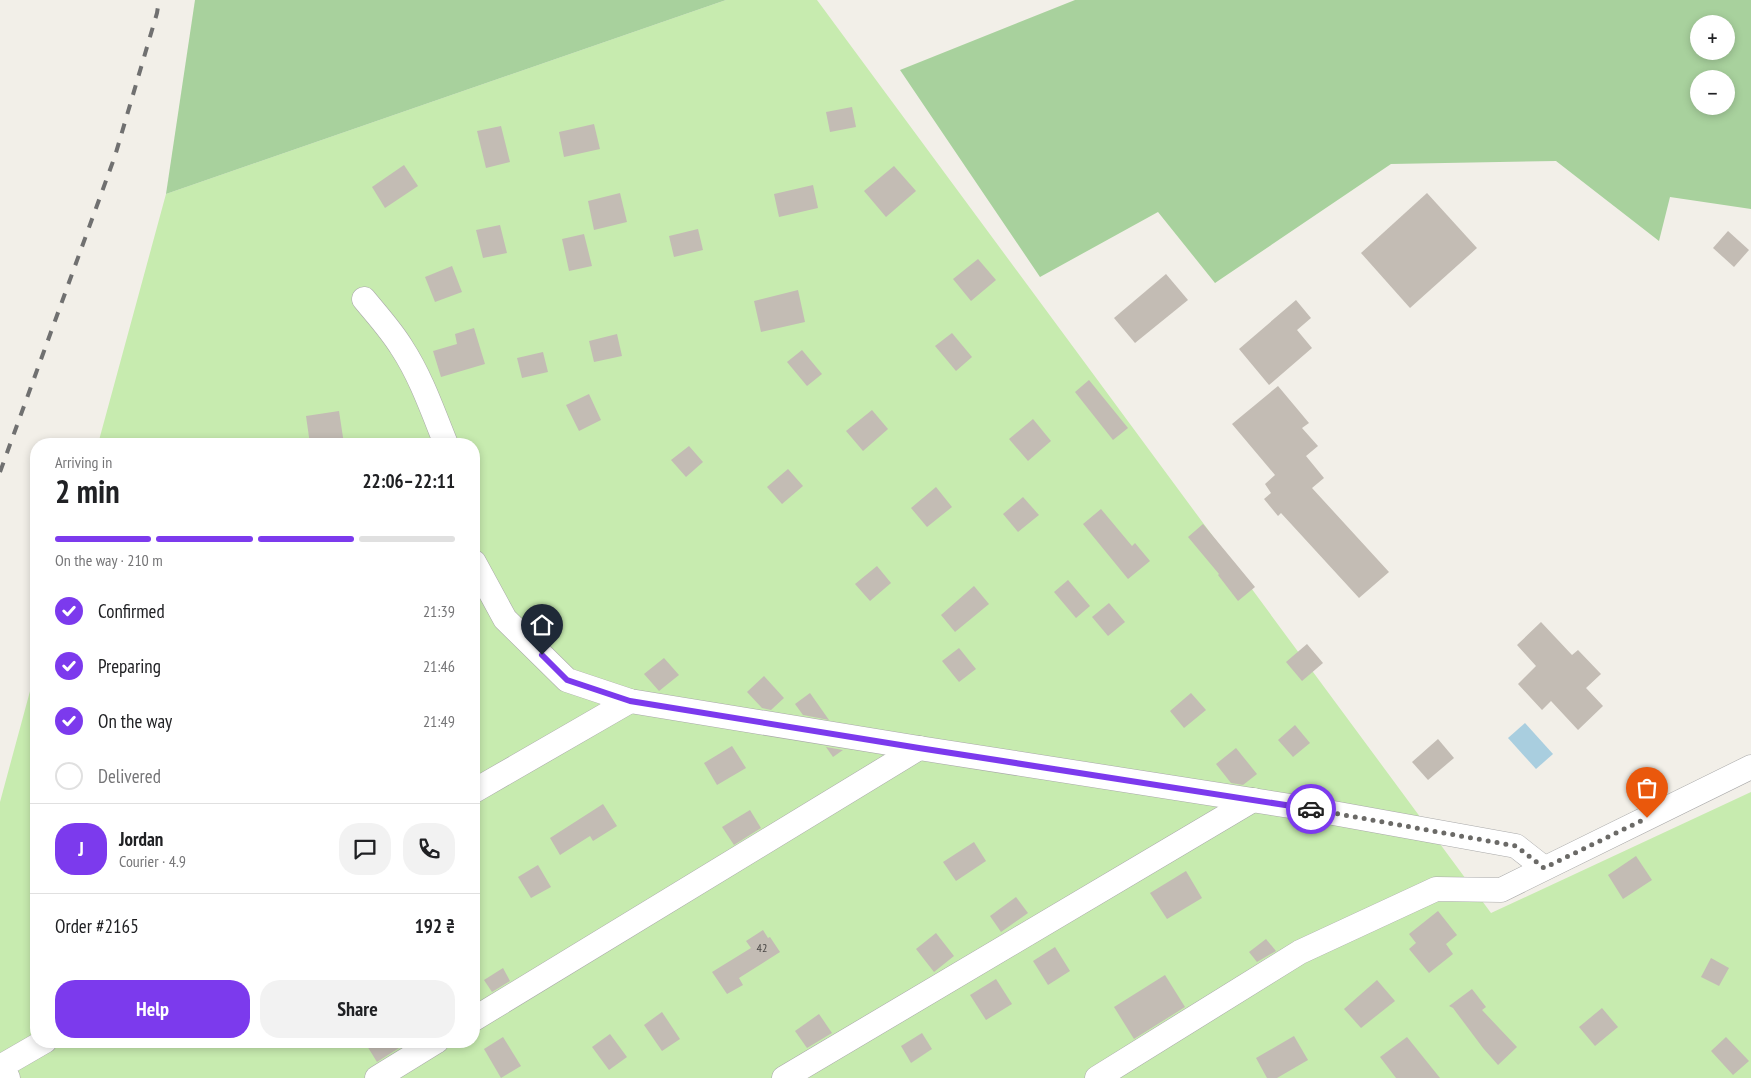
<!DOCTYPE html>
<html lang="en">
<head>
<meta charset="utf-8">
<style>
  :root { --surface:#fff; --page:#f2f2f2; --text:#202124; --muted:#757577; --line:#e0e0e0; --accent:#7c3aed }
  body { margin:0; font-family:"PT Sans Narrow",sans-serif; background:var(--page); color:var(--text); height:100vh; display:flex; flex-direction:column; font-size:19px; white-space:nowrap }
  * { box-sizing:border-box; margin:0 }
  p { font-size:16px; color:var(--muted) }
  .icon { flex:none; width:28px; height:28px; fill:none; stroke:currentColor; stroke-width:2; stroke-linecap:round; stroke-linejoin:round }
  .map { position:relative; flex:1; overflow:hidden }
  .sheet { position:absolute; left:30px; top:438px; width:450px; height:610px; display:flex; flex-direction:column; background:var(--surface); border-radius:20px; box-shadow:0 2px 8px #0003 }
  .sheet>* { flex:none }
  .fabs { position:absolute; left:1690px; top:15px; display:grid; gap:10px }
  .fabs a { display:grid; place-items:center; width:45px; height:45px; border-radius:50%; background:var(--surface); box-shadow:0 2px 8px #0003; font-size:25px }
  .pin { position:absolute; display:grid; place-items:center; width:42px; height:42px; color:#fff; margin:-51px -21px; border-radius:50% 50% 50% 0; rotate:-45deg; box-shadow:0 0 5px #0007 }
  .pin .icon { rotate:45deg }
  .courier { position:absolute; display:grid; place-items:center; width:50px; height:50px; margin:-25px; border:4px solid #7c3aed; border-radius:50%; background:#fff; color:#222; box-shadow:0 1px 6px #0007 }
  .head em { font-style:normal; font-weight:600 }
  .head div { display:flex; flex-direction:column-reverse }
  .head { display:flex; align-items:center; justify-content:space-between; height:85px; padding:0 25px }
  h1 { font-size:32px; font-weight:600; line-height:38px }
  .bar { display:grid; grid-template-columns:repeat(4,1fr); gap:8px 5px; align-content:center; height:60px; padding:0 25px }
  .bar i { height:6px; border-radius:4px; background:var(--line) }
  .bar .on { background:var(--accent) }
  .bar p { grid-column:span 4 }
  .line { display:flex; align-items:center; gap:12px; padding:0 25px; border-top:1px solid var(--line) }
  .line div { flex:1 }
  .round { display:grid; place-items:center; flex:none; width:52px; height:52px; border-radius:20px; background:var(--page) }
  ol { padding:0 25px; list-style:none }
  li { display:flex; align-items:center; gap:15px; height:55px }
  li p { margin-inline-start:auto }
  li .icon { padding:5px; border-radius:50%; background:var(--accent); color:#fff; stroke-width:4 }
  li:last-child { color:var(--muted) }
  li i { width:28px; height:28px; border:2px solid var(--line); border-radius:50% }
  .action { display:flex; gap:10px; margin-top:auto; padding:10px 25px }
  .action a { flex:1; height:58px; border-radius:20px; background:var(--accent); color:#fff; font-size:20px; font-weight:600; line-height:58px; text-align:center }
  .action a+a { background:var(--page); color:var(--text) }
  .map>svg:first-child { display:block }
  .grass { fill:#c7ebaf }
  .forest { fill:#a8d19d; fill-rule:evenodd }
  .water { fill:#a9cedf }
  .building { fill:#c3bcb4 }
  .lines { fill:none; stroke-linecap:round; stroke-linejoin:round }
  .street-casing { stroke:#a9a9a9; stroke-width:25 }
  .street { stroke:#fff; stroke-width:24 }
  .rail { stroke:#707070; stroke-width:4; stroke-dasharray:10 10; stroke-linecap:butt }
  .done { stroke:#6b6a67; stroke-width:5; stroke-dasharray:0 9 }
  .route { stroke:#7c3aed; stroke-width:6 }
  .labels { text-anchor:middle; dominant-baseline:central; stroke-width:4; stroke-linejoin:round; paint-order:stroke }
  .number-label { font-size:12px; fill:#4a4846 }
</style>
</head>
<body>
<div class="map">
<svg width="1751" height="1078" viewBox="0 0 1751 1078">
  <rect width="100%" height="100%" fill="#f2efe8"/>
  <path class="grass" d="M726,0H817L1491,913L1751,792V1078H0V802L36,669V1041H474V444H98L166,194Z"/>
  <g class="forest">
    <path d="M195,0H726L166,194Z"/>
    <path d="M1075,0H1751V209L1670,197L1659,241L1556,161L1391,164L1215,283L1158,212L1040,277L900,70ZM1699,24H1726V51H1699ZM1699,79H1726V106H1699Z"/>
  </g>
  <path class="water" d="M1525,723L1553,754L1536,769L1508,738Z"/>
  <g class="building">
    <path d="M852,107L856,127L830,132L826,112Z"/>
    <path d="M594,124L600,149L564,157L559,132Z"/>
    <path d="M501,126L510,162L486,168L477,131Z"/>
    <path d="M404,165L418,186L385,208L372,187Z"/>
    <path d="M894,166L916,191L886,217L864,191Z"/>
    <path d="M813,185L818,208L779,217L774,194Z"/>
    <path d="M620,193L627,222L594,230L588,201Z"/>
    <path d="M1427,193L1477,248L1410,308L1361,253Z"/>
    <path d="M500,225L507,253L483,258L476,230Z"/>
    <path d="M698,229L703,250L674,257L669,236Z"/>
    <path d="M1728,231L1749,250L1734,267L1713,248Z"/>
    <path d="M584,234L592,266L569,271L562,239Z"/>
    <path d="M978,259L996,280L971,301L953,279Z"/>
    <path d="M452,266L462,292L435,302L425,277Z"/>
    <path d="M1166,274L1188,300L1135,343L1114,318Z"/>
    <path d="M798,290L805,322L761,332L754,301Z"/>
    <path d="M1296,300L1311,318L1297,330L1312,348L1269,385L1239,349Z"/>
    <path d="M474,328L485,364L441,377L433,351L457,344L455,334Z"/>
    <path d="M952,333L972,357L956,371L935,346Z"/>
    <path d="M617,334L622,356L594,362L589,341Z"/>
    <path d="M802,350L822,374L807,386L787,362Z"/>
    <path d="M543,352L548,372L522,378L517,358Z"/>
    <path d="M1089,380L1128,428L1113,440L1075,392Z"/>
    <path d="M1278,386L1309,423L1302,428L1318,446L1306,456L1324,478L1312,488L1389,572L1359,598L1281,513L1278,516L1264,499L1271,493L1265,484L1275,475L1232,424Z"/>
    <path d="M589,394L601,420L579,431L566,405Z"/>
    <path d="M872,410L888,429L863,451L846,431Z"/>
    <path d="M339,411L344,444H310L306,416Z"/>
    <path d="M1033,419L1051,441L1028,461L1009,439Z"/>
    <path d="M689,446L703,462L686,477L671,460Z"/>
    <path d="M788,469L803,486L782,504L767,487Z"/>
    <path d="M936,487L952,507L927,527L911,508Z"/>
    <path d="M1023,497L1039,515L1018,532L1003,514Z"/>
    <path d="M1101,509L1132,546L1135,543L1150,561L1128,579L1083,524Z"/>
    <path d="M1203,524L1255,587L1238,601L1218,575L1219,574L1188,537Z"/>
    <path d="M877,566L891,583L870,601L855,584Z"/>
    <path d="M1068,580L1090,606L1076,618L1054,592Z"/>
    <path d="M974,586L989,604L955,632L941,615Z"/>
    <path d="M1109,603L1125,622L1108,636L1092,617Z"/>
    <path d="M1541,622L1572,655L1578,650L1601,674L1586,688L1603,706L1578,730L1551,701L1542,710L1518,684L1536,666L1517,645Z"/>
    <path d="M1307,644L1323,663L1302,681L1286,662Z"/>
    <path d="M959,648L976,669L959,682L942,661Z"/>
    <path d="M664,658L679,675L659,691L644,674Z"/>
    <path d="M764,676L784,698L771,710L762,708L747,692Z"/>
    <path d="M810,693L829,720L803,715L795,704Z"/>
    <path d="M1191,693L1206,710L1184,728L1170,711Z"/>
    <path d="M1295,725L1310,743L1293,757L1278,740Z"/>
    <path d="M1438,739L1454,758L1428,780L1412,762Z"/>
    <path d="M732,746L746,768L717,785L704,763Z"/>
    <path d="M826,747L843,750L833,757Z"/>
    <path d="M1236,748L1257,774L1243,785L1231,783L1216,764Z"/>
    <path d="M603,804L617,826L593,841L590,836L560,855L550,838Z"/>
    <path d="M750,810L761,828L734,845L722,827Z"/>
    <path d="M974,842L986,861L956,881L943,862Z"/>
    <path d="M1636,856L1652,880L1623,899L1608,875Z"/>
    <path d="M538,865L551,887L531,898L518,877Z"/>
    <path d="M1186,871L1202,898L1167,919L1150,893Z"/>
    <path d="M1016,897L1028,913L1001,932L990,916Z"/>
    <path d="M1438,911L1457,935L1446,944L1453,954L1429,973L1409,949L1416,943L1409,934Z"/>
    <path d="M763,930L768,938L770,937L780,952L739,978L743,985L727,994L712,972L751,948L746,941Z"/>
    <path d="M936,933L954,956L934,972L916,949Z"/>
    <path d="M1266,939L1276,951L1257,962L1249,952Z"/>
    <path d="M1055,947L1070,971L1048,985L1033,961Z"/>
    <path d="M1711,958L1729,968L1719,986L1701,977Z"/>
    <path d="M503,968L510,981L492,992L484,980Z"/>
    <path d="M1165,975L1185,1007L1134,1039L1114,1007Z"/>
    <path d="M996,979L1012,1004L986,1020L970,995Z"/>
    <path d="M1377,980L1395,1001L1361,1028L1344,1009Z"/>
    <path d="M1472,989L1486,1007L1482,1010L1517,1047L1498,1065L1483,1048L1453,1008L1449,1006Z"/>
    <path d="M1602,1008L1618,1027L1595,1046L1579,1027Z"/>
    <path d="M662,1012L680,1039L662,1051L644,1025Z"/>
    <path d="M819,1014L832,1033L807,1048L795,1031Z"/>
    <path d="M922,1033L932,1049L911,1063L901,1046Z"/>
    <path d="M610,1034L627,1057L609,1070L592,1047Z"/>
    <path d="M1294,1036L1308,1060L1277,1078H1267L1256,1058Z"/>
    <path d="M503,1037L521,1066L501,1078L484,1049Z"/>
    <path d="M1407,1037L1440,1078H1396L1380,1057Z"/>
    <path d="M1726,1037L1749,1061L1733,1075L1711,1051Z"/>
    <path d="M364,1041H410L377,1062Z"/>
  </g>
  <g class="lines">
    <g class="street-casing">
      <g id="street">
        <path d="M364,299C377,315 391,330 402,348C421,377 433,412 446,444"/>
        <path d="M474,562L505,619L567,680L630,701L919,748L1322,811L1516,846L1544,868"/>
        <path d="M474,791L630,701"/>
        <path d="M474,1019L919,748"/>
        <path d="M8,1078L4,1070L7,1063L45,1041"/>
        <path d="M377,1078L437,1041"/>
        <path d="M784,1078L1253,800"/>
        <path d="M1097,1078L1300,952L1436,889L1501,890L1751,767"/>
      </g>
    </g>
    <use href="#street" class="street"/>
    <path class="rail" d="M0,472L115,156L157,13L159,0"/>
  </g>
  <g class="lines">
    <path class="done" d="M1311,809L1516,846L1544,868L1647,818"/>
    <path class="route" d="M542,655L567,680L630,701L919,748L1311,809"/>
  </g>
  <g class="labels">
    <g class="number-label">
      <text x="762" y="947">42</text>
    </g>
  </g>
</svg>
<div class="fabs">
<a>+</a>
<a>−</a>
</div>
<div class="pin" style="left:1647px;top:818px;background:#ea580c"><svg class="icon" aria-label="bag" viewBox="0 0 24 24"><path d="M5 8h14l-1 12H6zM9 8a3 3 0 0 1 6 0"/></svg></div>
<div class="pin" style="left:542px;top:655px;background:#1f2937"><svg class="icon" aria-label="home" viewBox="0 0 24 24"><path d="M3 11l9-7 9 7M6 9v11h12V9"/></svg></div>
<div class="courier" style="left:1311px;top:809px"><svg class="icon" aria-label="car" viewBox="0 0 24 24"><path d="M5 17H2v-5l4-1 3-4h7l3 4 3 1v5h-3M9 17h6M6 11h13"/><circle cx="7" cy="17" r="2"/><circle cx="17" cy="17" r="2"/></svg></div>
<section class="sheet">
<div class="head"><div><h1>2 min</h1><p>Arriving in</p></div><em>22:06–22:11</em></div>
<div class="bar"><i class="on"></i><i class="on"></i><i class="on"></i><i></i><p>On the way · 210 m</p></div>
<ol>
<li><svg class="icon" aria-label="check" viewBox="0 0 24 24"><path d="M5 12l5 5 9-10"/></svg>Confirmed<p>21:39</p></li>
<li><svg class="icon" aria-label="check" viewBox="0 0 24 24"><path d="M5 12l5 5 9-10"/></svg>Preparing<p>21:46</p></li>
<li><svg class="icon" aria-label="check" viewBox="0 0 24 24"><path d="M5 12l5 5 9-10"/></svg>On the way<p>21:49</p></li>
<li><i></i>Delivered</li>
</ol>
<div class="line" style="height:90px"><b class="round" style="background:var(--accent);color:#fff">J</b><div><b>Jordan</b><p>Courier · 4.9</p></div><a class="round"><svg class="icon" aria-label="chat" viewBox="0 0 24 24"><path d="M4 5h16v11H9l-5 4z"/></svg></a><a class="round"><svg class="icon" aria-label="phone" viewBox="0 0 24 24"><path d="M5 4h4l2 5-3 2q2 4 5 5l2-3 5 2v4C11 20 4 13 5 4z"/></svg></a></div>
<div class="line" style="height:65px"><div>Order #2165</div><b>192 ₴</b></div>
<div class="action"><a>Help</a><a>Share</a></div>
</section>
</div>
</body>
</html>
